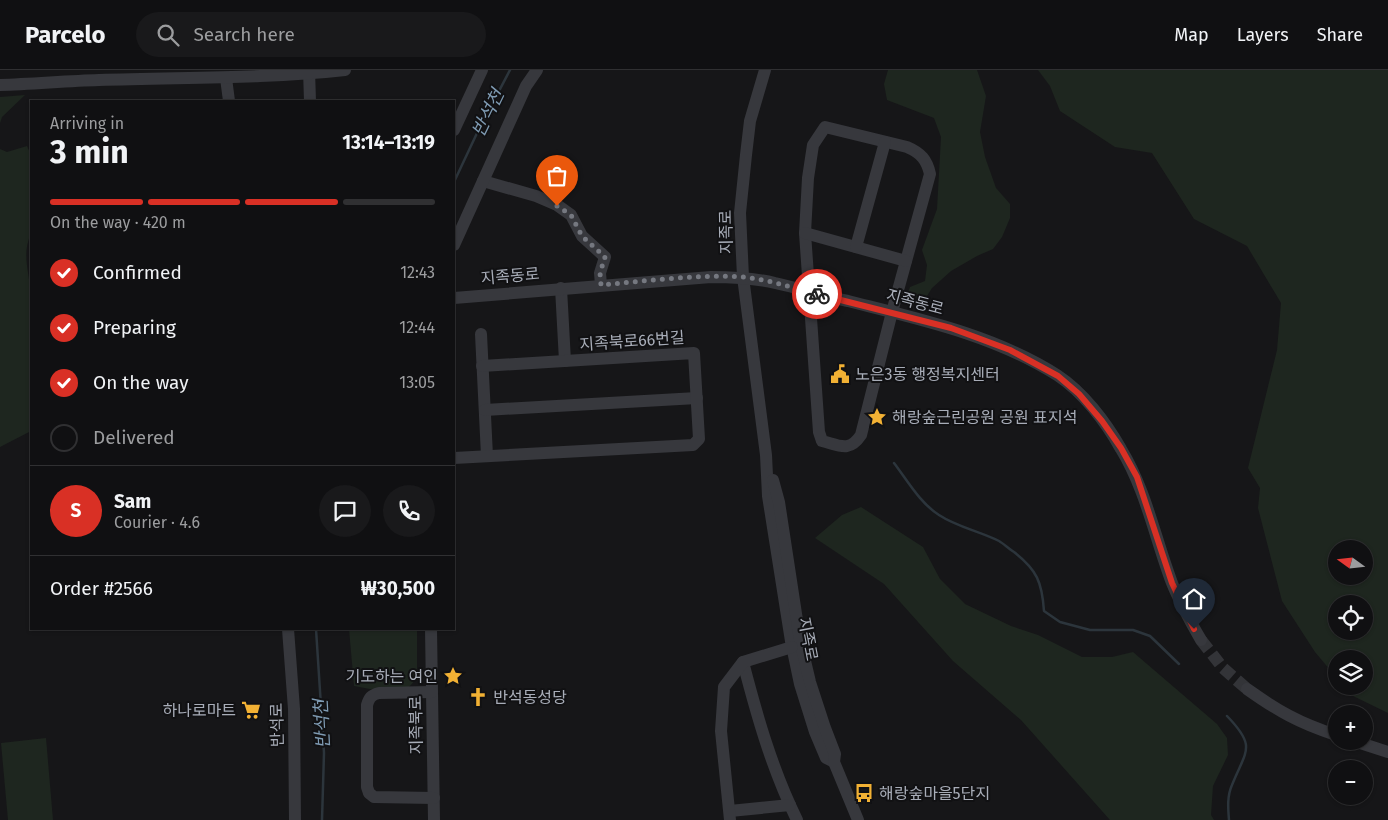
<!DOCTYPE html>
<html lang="en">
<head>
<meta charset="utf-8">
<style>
  :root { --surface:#101012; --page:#19191b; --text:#f1f3f6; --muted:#9c9d9f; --line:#303032; --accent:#d93025 }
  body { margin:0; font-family:"Fira Sans","Noto Sans KR",sans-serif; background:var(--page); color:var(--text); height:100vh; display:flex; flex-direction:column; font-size:19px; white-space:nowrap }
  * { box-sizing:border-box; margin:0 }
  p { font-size:16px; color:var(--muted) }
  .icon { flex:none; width:28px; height:28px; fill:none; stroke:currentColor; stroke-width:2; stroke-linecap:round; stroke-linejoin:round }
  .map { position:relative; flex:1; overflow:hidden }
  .side { position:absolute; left:30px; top:30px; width:425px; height:530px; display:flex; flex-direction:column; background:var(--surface); border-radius:0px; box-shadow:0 1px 4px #0004,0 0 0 1px var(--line) }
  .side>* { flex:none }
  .needle { width:32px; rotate:285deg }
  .controls { position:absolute; left:1328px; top:470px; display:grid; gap:10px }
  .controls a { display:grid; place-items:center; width:45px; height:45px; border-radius:50%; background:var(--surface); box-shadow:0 1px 4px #0004,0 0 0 1px var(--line); font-size:25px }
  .pin { position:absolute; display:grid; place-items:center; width:42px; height:42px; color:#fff; margin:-51px -21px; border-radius:50% 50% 50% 0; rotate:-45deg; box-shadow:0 0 5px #0007 }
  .pin .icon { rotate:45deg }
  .courier { position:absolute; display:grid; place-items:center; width:50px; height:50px; margin:-25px; border:4px solid #d93025; border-radius:50%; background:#fff; color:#222; box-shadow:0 1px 6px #0007 }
  .headline em { font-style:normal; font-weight:700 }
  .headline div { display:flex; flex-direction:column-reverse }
  .headline { display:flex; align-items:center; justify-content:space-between; height:85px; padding:0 20px }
  h1 { font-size:32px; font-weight:700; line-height:38px }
  .bar { display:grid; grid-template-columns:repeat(4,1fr); gap:8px 5px; align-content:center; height:60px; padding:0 20px }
  .bar i { height:6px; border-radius:4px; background:var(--line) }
  .bar .current { background:var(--accent) }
  .bar p { grid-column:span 4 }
  .line { display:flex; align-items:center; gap:12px; padding:0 20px; border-top:1px solid var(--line) }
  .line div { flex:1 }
  .round { display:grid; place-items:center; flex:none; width:52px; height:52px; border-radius:26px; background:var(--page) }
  ol { padding:0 20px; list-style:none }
  li { display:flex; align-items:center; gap:15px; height:55px }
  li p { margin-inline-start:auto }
  li .icon { padding:5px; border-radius:50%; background:var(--accent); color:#fff; stroke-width:4 }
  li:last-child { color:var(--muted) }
  li i { width:28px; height:28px; border:2px solid var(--line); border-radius:50% }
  header { display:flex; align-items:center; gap:30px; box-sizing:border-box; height:70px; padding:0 25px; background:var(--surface); border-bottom:1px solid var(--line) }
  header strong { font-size:24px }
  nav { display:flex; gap:28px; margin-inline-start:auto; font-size:18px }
  .search { width:350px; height:45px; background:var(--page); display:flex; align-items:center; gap:12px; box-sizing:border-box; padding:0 18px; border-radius:28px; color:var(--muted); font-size:19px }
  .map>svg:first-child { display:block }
  .green { fill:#1e261f; fill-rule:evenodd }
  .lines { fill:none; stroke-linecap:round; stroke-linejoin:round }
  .stream { stroke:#2c353c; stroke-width:2.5 }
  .minor-tunnel { stroke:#333438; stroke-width:12; stroke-dasharray:12 6; stroke-linecap:butt }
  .minor { stroke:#37383d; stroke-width:12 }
  .done { stroke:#757880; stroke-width:5; stroke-dasharray:0 9 }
  .route { stroke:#d93025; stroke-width:6 }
  .labels { text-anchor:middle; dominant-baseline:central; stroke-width:4; stroke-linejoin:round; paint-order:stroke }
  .street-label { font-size:16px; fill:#a8adb8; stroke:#111113 }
  .poi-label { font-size:16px; fill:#a8adb8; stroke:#111113; text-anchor:start }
  .water-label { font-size:18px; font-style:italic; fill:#7f9bb3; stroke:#111113 }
</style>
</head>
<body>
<header>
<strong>Parcelo</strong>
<div class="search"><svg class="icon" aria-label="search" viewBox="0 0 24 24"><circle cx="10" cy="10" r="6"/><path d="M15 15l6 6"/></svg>Search here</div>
<nav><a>Map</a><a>Layers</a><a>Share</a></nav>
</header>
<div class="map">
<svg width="1388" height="750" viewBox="0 0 1388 750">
  <rect width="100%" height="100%" fill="#161618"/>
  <g class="green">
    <path d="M888,0H977L986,26L980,62L985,87L996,118L1010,134V148L1002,167L993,179L977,186L951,201L932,218L922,234L906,228L910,217L925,211L927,195L922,180L937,139L941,67L934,48L887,30L884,14Z"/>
    <path d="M1038,0H1388V643L1351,625L1344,616H1364V589H1336V607L1315,582L1282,531L1258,438L1260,418L1248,398L1277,280L1281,233L1247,176L1194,149L1152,83L1115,77L1060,41L1050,16ZM1336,479H1364V506H1336ZM1336,534H1364V561H1336Z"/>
    <path d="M25,25L2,47L0,53V27Z"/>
    <path d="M27,76L31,85V164C21,184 30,205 31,225C34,270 31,316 31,361L0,377V79L7,82Z"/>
    <path d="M861,437L923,477L940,509L965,534L1011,556L1038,565L1082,587H1112L1133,582L1217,654L1227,668L1228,685L1213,716L1211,745L1214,750H1110L1021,650L953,591L884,514L815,468L842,445Z"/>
    <path d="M349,559H417V608L409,617L370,619L354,616Z"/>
    <path d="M46,668L53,750H8L1,673Z"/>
  </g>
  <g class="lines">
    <g class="stream">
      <path d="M454,112L478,61L510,0"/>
      <path d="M894,393C907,410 920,433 939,445C957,457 979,461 999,471C1004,474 1009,479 1014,482C1037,500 1042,512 1044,541L1060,552L1090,560H1133L1150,566L1179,594"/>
      <path d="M316,559L324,683L322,750"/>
      <path d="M1227,646C1257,677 1246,680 1232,715C1227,726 1228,738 1229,750"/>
    </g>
    <path class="minor-tunnel" d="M1201,570L1223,598L1247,619"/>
    <g class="minor">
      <path d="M309,0L310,31"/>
      <path d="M765,0L750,51L746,85L740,143L743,207L766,385L768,426L791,571L800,614L815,662L826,688L834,692"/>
      <path d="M226,8L229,31"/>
      <path d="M0,15C33,14 66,11 99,10C181,7 263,9 345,0"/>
      <path d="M825,57L907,77C921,83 927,90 930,104L892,242L861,365C849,383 839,375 822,371L819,362L805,163L808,108L813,75Z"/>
      <path d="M454,60L482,0"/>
      <path d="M483,111L536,126L557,135L571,145L582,166L605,187L600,203L601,215"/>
      <path d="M805,163L906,191"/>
      <path d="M454,175L526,16L537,0"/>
      <path d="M856,177L885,72"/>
      <path d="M561,218L565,291"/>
      <path d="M454,228L711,207C732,207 754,208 775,213C799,218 823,226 848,231C919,249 994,265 1057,305C1083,322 1106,352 1121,379C1146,420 1155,468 1172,513C1180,533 1190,551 1201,570"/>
      <path d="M481,264L487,386"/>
      <path d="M485,340L697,328"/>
      <path d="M454,388L693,375L699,369L694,283L482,296"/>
      <path d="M773,410L779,432L800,570L810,612L825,658L835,684L834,692L858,750"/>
      <path d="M288,559L294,639L295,750"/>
      <path d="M431,559L434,750"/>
      <path d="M743,592C757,646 772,699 797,750"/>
      <path d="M1247,619C1278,641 1299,653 1336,665"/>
      <path d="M432,622L379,623C371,625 369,628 367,635V717L369,723L374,727L434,728"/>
      <path d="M1354,671L1388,682"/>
      <path d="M730,741L790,735"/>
      <path d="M730,750L721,661L724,617L743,592L792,577"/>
    </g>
  </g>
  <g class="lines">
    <path class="done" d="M557,136L571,145L582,166L605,187L600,203L601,215C647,211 696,204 742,207C768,209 792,218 817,224"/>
    <path class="route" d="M817,224L951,258L1010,280L1058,306L1079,324L1102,351L1121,378L1137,407L1172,513L1194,559"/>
  </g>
  <defs>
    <g id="civic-bare" transform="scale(1.5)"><path d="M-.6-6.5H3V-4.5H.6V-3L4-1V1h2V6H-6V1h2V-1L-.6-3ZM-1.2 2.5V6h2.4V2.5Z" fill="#f2b134" stroke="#111113" stroke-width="2.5" paint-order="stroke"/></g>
    <g id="sight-bare" transform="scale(1.5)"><path d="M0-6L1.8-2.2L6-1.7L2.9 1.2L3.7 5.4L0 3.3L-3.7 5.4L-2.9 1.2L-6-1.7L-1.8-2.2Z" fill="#f2b134" stroke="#111113" stroke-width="2.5" paint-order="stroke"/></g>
    <g id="church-bare" transform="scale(1.5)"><path d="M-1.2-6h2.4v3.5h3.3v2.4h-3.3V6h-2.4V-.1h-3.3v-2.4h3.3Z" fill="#f2b134" stroke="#111113" stroke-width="2.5" paint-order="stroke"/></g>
    <g id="supermarket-bare" transform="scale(1.5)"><path d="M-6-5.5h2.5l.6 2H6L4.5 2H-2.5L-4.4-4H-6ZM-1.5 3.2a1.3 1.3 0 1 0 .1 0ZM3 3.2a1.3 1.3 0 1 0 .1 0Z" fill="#f2b134" stroke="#111113" stroke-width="2.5" paint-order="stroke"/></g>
    <g id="bus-bare" transform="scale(1.5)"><path d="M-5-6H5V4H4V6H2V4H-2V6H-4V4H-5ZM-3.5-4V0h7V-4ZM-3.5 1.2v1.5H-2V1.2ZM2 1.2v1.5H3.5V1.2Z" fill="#f2b134" stroke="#111113" stroke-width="2.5" paint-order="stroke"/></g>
  </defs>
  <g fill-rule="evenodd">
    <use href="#civic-bare" x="840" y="304"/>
    <use href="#sight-bare" x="877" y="347"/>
    <use href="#sight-bare" x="453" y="606"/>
    <use href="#church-bare" x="478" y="627"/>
    <use href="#supermarket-bare" x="251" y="640"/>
    <use href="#bus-bare" x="864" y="723"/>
  </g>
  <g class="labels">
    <g class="street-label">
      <text transform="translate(726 162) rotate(-91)">지족로</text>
      <text transform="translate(510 206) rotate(-5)">지족동로</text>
      <text transform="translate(915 232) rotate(15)">지족동로</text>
      <text transform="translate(632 271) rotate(-4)">지족북로66번길</text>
      <text transform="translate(808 569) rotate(79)">지족로</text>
      <text transform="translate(277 655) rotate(-91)">반석로</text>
      <text transform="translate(416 655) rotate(-91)">지족북로</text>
    </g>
    <g class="poi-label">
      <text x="855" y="304">노은3동 행정복지센터</text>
      <text x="892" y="347">해랑숲근린공원 공원 표지석</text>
      <text x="438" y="606" text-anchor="end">기도하는 여인</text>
      <text x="493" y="627">반석동성당</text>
      <text x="236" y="640" text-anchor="end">하나로마트</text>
      <text x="879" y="723">해랑숲마을5단지</text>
    </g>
    <g class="water-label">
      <text transform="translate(488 43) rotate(-64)">반석천</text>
      <text transform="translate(322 654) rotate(-93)">반석천</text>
    </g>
  </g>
</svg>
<div class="controls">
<a><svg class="needle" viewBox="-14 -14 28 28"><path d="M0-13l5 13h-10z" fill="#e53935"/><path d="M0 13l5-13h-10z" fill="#9c9d9f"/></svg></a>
<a><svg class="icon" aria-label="locate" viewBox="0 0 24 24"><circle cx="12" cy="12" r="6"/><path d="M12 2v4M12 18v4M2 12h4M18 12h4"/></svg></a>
<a><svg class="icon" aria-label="layers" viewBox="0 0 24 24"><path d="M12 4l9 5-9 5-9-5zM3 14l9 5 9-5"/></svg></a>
<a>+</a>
<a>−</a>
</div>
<div class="pin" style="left:557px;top:136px;background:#ea580c"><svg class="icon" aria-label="bag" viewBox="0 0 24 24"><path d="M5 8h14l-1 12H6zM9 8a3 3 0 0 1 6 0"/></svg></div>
<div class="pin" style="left:1194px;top:559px;background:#1f2937"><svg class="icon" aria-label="home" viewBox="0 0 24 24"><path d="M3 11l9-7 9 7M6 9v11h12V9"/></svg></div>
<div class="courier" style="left:817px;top:224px"><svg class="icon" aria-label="bike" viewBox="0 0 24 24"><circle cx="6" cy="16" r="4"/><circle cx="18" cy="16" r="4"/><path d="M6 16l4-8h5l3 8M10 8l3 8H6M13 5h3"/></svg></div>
<section class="side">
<div class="headline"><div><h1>3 min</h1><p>Arriving in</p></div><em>13:14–13:19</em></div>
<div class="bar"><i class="current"></i><i class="current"></i><i class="current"></i><i></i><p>On the way · 420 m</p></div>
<ol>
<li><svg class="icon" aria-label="check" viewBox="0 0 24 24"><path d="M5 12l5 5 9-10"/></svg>Confirmed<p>12:43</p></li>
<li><svg class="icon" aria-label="check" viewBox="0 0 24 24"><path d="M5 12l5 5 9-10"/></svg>Preparing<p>12:44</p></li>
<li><svg class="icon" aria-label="check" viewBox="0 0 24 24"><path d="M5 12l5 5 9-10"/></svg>On the way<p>13:05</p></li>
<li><i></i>Delivered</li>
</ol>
<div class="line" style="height:90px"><b class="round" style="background:var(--accent);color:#fff">S</b><div><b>Sam</b><p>Courier · 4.6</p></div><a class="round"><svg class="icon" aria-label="chat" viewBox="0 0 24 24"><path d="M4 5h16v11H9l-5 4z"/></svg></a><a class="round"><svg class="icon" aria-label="phone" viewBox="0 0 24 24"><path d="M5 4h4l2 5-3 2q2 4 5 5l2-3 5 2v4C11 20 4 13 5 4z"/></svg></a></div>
<div class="line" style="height:65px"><div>Order #2566</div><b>₩30,500</b></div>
</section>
</div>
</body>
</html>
